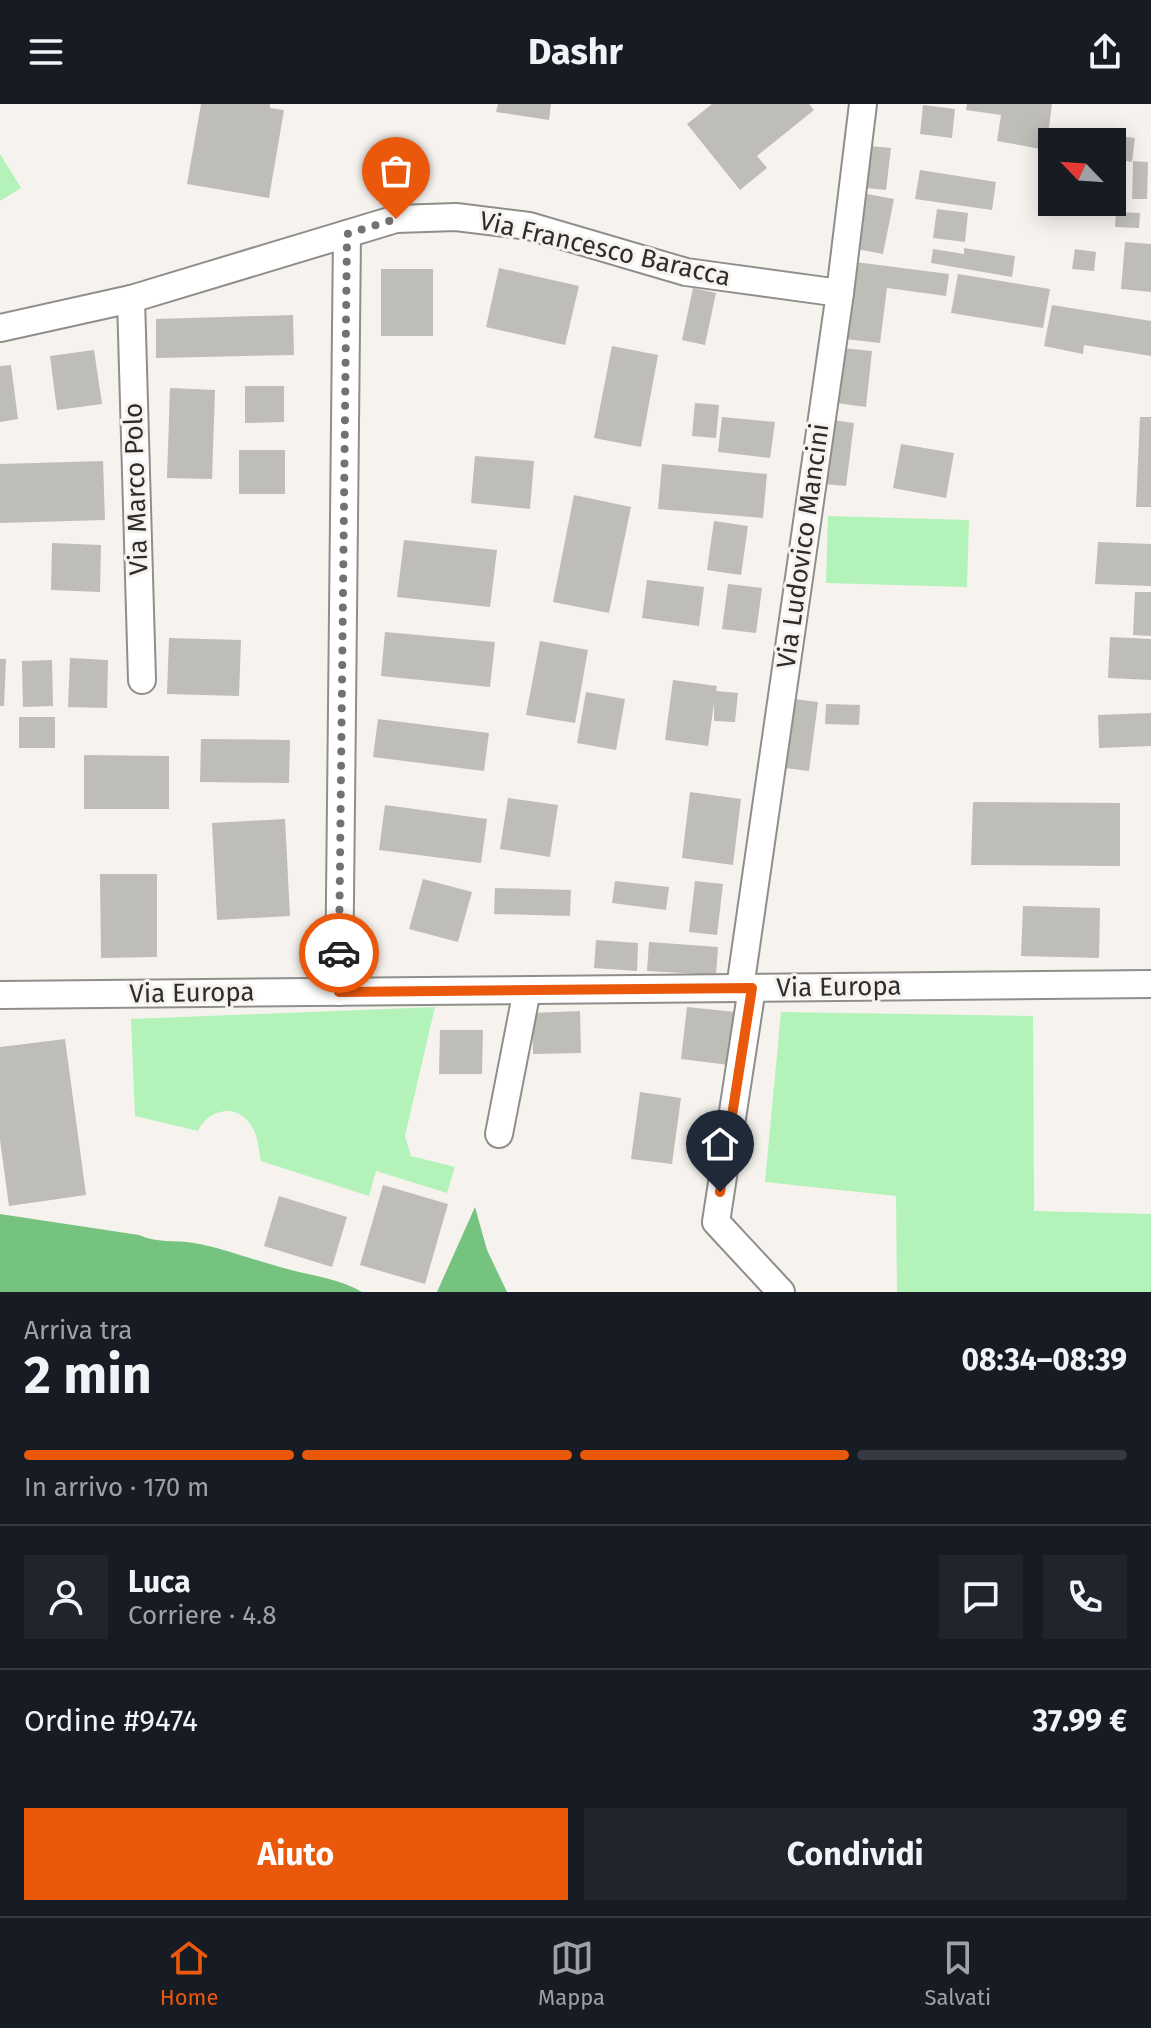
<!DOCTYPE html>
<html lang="it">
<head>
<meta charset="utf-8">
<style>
  :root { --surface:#171b24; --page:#20242c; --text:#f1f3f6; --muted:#9ea1a6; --line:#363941; --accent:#ea580c }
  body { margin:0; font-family:"Fira Sans",sans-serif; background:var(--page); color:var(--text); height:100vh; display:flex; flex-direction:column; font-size:30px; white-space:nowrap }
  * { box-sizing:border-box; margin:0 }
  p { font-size:26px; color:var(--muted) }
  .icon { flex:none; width:44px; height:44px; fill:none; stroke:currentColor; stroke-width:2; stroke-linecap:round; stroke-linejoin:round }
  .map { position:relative; height:1188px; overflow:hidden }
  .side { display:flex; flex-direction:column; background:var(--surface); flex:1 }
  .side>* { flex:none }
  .needle { width:52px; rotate:295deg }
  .buttons { position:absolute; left:1038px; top:24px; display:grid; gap:16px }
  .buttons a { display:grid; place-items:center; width:88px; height:88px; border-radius:0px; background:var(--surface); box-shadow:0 4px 20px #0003; font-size:40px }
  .pin { position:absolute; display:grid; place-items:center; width:68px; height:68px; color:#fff; margin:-82px -34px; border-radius:50% 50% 50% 0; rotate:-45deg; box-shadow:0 0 8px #0007 }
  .pin .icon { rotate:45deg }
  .courier { position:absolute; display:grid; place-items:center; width:80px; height:80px; margin:-40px; border:6px solid #ea580c; border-radius:50%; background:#fff; color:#222; box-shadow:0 2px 10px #0007 }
  .head em { font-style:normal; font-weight:700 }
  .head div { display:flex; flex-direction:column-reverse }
  .head { display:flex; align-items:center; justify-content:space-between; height:136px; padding:0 24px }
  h1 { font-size:52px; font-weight:700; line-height:60px }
  .bar { display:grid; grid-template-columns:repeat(4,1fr); gap:12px 8px; align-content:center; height:96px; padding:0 24px }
  .bar i { height:10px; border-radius:6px; background:var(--line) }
  .bar .current { background:var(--accent) }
  .bar p { grid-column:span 4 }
  .line { display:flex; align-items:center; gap:20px; padding:0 24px; border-top:2px solid var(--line) }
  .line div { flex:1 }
  .round { display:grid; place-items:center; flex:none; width:84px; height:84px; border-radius:0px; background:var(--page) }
  .button { display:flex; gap:16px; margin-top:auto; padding:16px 24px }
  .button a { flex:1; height:92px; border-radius:0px; background:var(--accent); color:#fff; font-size:32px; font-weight:700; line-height:92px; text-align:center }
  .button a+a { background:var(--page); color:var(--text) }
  header { display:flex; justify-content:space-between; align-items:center; height:104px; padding:0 24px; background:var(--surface); font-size:36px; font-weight:700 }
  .tabs { display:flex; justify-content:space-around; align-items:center; height:112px; border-top:2px solid var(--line); background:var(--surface); font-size:22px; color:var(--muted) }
  .tabs a { display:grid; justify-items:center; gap:4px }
  .tabs .current { color:var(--accent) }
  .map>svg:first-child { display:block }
  .green { fill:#b3f2b8 }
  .forest { fill:#76c37f }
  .building { fill:#bfbdb8 }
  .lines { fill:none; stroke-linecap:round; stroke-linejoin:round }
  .street-casing { stroke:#908e8a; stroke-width:30 }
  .street { stroke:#fff; stroke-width:26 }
  .done { stroke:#747270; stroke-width:8; stroke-dasharray:0 14.4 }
  .route { stroke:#ea580c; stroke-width:10 }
  .labels { text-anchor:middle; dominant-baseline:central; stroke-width:6; stroke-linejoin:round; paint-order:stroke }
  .street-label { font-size:26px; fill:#2e2d2b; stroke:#f6f3ef }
</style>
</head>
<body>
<header><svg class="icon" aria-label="menu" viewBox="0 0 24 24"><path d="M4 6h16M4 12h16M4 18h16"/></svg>Dashr<svg class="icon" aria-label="share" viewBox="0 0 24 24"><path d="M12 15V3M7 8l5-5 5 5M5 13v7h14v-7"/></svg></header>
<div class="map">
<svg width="1151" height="1188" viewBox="0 0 1151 1188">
  <rect width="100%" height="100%" fill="#f6f3ef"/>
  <g class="green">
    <path d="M0,50L21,84L0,97Z"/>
    <path d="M828,412L969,416L967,483L826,479Z"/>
    <path d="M435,903L405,1032L411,1052L455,1063L447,1089L376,1067L369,1092L261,1057C258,1043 258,1026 246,1015C230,999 206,1009 198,1027L135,1012L131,915Z"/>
    <path d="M781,908L1033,912L1034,1107L1151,1110V1188H897L896,1092L765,1078Z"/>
  </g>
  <g class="forest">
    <path d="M475,1103L487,1146L507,1188H437Z"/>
    <path d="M0,1110L139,1131C156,1139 175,1136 194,1139C227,1145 258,1158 291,1166C315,1172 340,1175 362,1188H0Z"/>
  </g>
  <g class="building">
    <path d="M201,0H270V4L284,6L269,94L187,80Z"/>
    <path d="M498,0H551L549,16L496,8Z"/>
    <path d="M712,0H809L814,6L757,52L767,64L740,86L687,20Z"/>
    <path d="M967,0H1052L1046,46L997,37L1001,11L966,6Z"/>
    <path d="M923,1L955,5L952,34L920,30Z"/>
    <path d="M1119,32L1135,34L1132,58L1116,55Z"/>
    <path d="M871,42L891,44L886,86L866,84Z"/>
    <path d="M1133,57L1148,58L1147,95H1132Z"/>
    <path d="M920,66L996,78L992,106L915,95Z"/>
    <path d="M867,90L894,95L883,150L857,145Z"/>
    <path d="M937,105L968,109L965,138L933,134Z"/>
    <path d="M1116,108L1140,109L1139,124L1115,123Z"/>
    <path d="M1125,138L1151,140V188L1121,185Z"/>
    <path d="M964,144L1015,152L1012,173L931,159L933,145L964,150Z"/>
    <path d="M1075,145L1096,148L1094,167L1072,165Z"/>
    <path d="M855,158L949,170L946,192L887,184L880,239L845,235Z"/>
    <path d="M499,164L579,182L565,241L486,223Z"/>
    <rect x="381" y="165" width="52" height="67"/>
    <path d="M958,170L1050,185L1043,224L951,209Z"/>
    <path d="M693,184L716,189L705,241L682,236Z"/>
    <path d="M1052,201L1151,217V252L1084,241L1083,250L1044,242Z"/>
    <path d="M293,211L294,251L156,254V215Z"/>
    <path d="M612,242L658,251L641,343L594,334Z"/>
    <path d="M842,244L872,247L866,303L836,299Z"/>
    <path d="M94,246L102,300L57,306L50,252Z"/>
    <path d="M11,261L18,315L0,318V262Z"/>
    <path d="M245,282H284V318L245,319Z"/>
    <path d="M170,284L215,286L212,375L167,374Z"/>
    <path d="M695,299L719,301L716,334L692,332Z"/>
    <path d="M722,313L775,318L770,354L718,348Z"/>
    <path d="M1140,313H1151V403H1136Z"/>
    <path d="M832,316L854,319L846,382L825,380Z"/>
    <path d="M901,340L954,349L946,394L893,384Z"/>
    <rect x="239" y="346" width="46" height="44"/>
    <path d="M475,352L534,357L530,405L471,399Z"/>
    <path d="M103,357L105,416L0,419V360Z"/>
    <path d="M662,360L767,370L763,414L658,405Z"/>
    <path d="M574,391L631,403L609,509L553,498Z"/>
    <path d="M714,417L748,422L741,471L707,466Z"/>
    <path d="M404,436L497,446L490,503L397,493Z"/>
    <path d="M1098,438L1151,440V482L1095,480Z"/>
    <path d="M52,439L101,441L100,488L51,486Z"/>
    <path d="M647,476L704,483L699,522L642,514Z"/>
    <path d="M728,480L762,484L756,529L722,525Z"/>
    <path d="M1135,488H1151V532L1133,531Z"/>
    <path d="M385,528L495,538L490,583L381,572Z"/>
    <path d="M1110,533L1151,535V576L1108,574Z"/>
    <path d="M169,534L241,536L239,592L167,590Z"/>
    <path d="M540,537L588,546L575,619L526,611Z"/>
    <path d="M70,554L108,556L107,604L68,603Z"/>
    <path d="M0,555H6L4,602H0Z"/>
    <path d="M52,556L53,602L23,603L22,557Z"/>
    <path d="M673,576L717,582L716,587L738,589L735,618L714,617V599L708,642L665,636Z"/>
    <path d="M586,588L625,595L616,646L577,639Z"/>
    <path d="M794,595L818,598L809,667L785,664Z"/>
    <path d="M826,600L860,601L859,621L825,620Z"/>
    <path d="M1151,609V642L1099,644L1098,611Z"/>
    <rect x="19" y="613" width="36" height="31"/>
    <path d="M378,615L489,629L484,667L373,653Z"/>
    <path d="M201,635L290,636L289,679L200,678Z"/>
    <path d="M84,651L169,652V705H84Z"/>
    <path d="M690,688L741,695L733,761L682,754Z"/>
    <path d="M508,694L558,701L550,753L500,745Z"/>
    <path d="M973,698L1120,699V762L971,761Z"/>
    <path d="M385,701L487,715L481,759L379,746Z"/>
    <path d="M285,715L290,812L217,816L212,719Z"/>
    <path d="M100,770H157V853L101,854Z"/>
    <path d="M423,775L472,788L458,838L409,825Z"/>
    <path d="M615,777L669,783L666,806L612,799Z"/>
    <path d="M695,777L723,780L717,831L689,828Z"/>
    <path d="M495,784L571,786L570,812L494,810Z"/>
    <path d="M1023,802L1100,804L1099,854L1021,852Z"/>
    <path d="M596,836L638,839L637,867L594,864Z"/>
    <path d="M649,838L718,843L716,871L647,867Z"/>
    <path d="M687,903L735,908L729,961L681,955Z"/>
    <path d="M580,907L581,949L533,950L532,909Z"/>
    <path d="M440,926H483L482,970H439Z"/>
    <path d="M65,935L86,1091L9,1102L0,1036V943Z"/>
    <path d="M640,988L681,994L672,1060L631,1055Z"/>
    <path d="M383,1081L448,1100L425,1180L360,1161Z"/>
    <path d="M279,1092L347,1113L332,1163L264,1142Z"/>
  </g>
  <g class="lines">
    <g class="street-casing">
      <g id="street">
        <path d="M131,195L142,576"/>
        <path d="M0,224L131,195L396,115L456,113L529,122L686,168L840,189"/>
        <path d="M740,884L840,189L863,0"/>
        <path d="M752,884L716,1118L781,1188"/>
        <path d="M339,888L347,130"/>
        <path d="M0,891L1151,880"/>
        <path d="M499,1030L527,886"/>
      </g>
    </g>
    <use href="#street" class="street"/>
  </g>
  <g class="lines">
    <path class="done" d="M339,849L347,130L396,115"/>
    <path class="route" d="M339,849V888L752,884L720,1088"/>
  </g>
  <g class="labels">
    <g class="street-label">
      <text transform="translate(605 145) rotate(13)">Via Francesco Baracca</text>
      <text transform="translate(136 385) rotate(-92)">Via Marco Polo</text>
      <text transform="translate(803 442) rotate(-82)">Via Ludovico Mancini</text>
      <text transform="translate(839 883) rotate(-1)">Via Europa</text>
      <text transform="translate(192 889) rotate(-1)">Via Europa</text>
    </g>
  </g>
</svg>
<div class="buttons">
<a><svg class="needle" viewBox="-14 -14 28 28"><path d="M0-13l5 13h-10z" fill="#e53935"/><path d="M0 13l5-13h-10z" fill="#9ea1a6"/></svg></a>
</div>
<div class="pin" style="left:396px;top:115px;background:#ea580c"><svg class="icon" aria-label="bag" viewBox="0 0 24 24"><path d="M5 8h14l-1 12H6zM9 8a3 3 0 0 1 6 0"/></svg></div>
<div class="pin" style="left:720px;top:1088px;background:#1f2937"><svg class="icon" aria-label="home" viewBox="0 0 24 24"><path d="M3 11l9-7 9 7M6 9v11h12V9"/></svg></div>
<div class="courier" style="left:339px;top:849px"><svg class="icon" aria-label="car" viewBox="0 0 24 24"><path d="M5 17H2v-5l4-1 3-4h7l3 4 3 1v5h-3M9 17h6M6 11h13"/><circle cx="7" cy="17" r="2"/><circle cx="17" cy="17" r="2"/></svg></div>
</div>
<section class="side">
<div class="head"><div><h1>2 min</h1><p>Arriva tra</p></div><em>08:34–08:39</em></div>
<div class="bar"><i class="current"></i><i class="current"></i><i class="current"></i><i></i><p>In arrivo · 170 m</p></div>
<div class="line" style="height:144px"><a class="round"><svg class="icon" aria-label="person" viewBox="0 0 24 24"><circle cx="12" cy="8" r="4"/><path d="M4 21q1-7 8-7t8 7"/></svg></a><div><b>Luca</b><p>Corriere · 4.8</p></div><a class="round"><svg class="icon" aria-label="chat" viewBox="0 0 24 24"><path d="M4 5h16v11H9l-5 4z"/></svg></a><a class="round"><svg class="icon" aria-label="phone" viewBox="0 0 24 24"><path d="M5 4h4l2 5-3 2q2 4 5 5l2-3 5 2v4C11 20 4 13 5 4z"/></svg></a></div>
<div class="line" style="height:104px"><div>Ordine #9474</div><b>37.99 €</b></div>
<div class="button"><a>Aiuto</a><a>Condividi</a></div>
</section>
<nav class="tabs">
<a class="current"><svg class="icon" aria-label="home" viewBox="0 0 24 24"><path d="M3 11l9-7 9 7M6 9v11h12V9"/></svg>Home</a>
<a><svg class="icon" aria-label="map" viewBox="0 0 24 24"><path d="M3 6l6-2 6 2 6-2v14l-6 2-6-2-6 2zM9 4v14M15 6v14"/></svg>Mappa</a>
<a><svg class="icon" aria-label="saved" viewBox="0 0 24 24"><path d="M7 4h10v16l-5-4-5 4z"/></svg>Salvati</a>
</nav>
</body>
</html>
